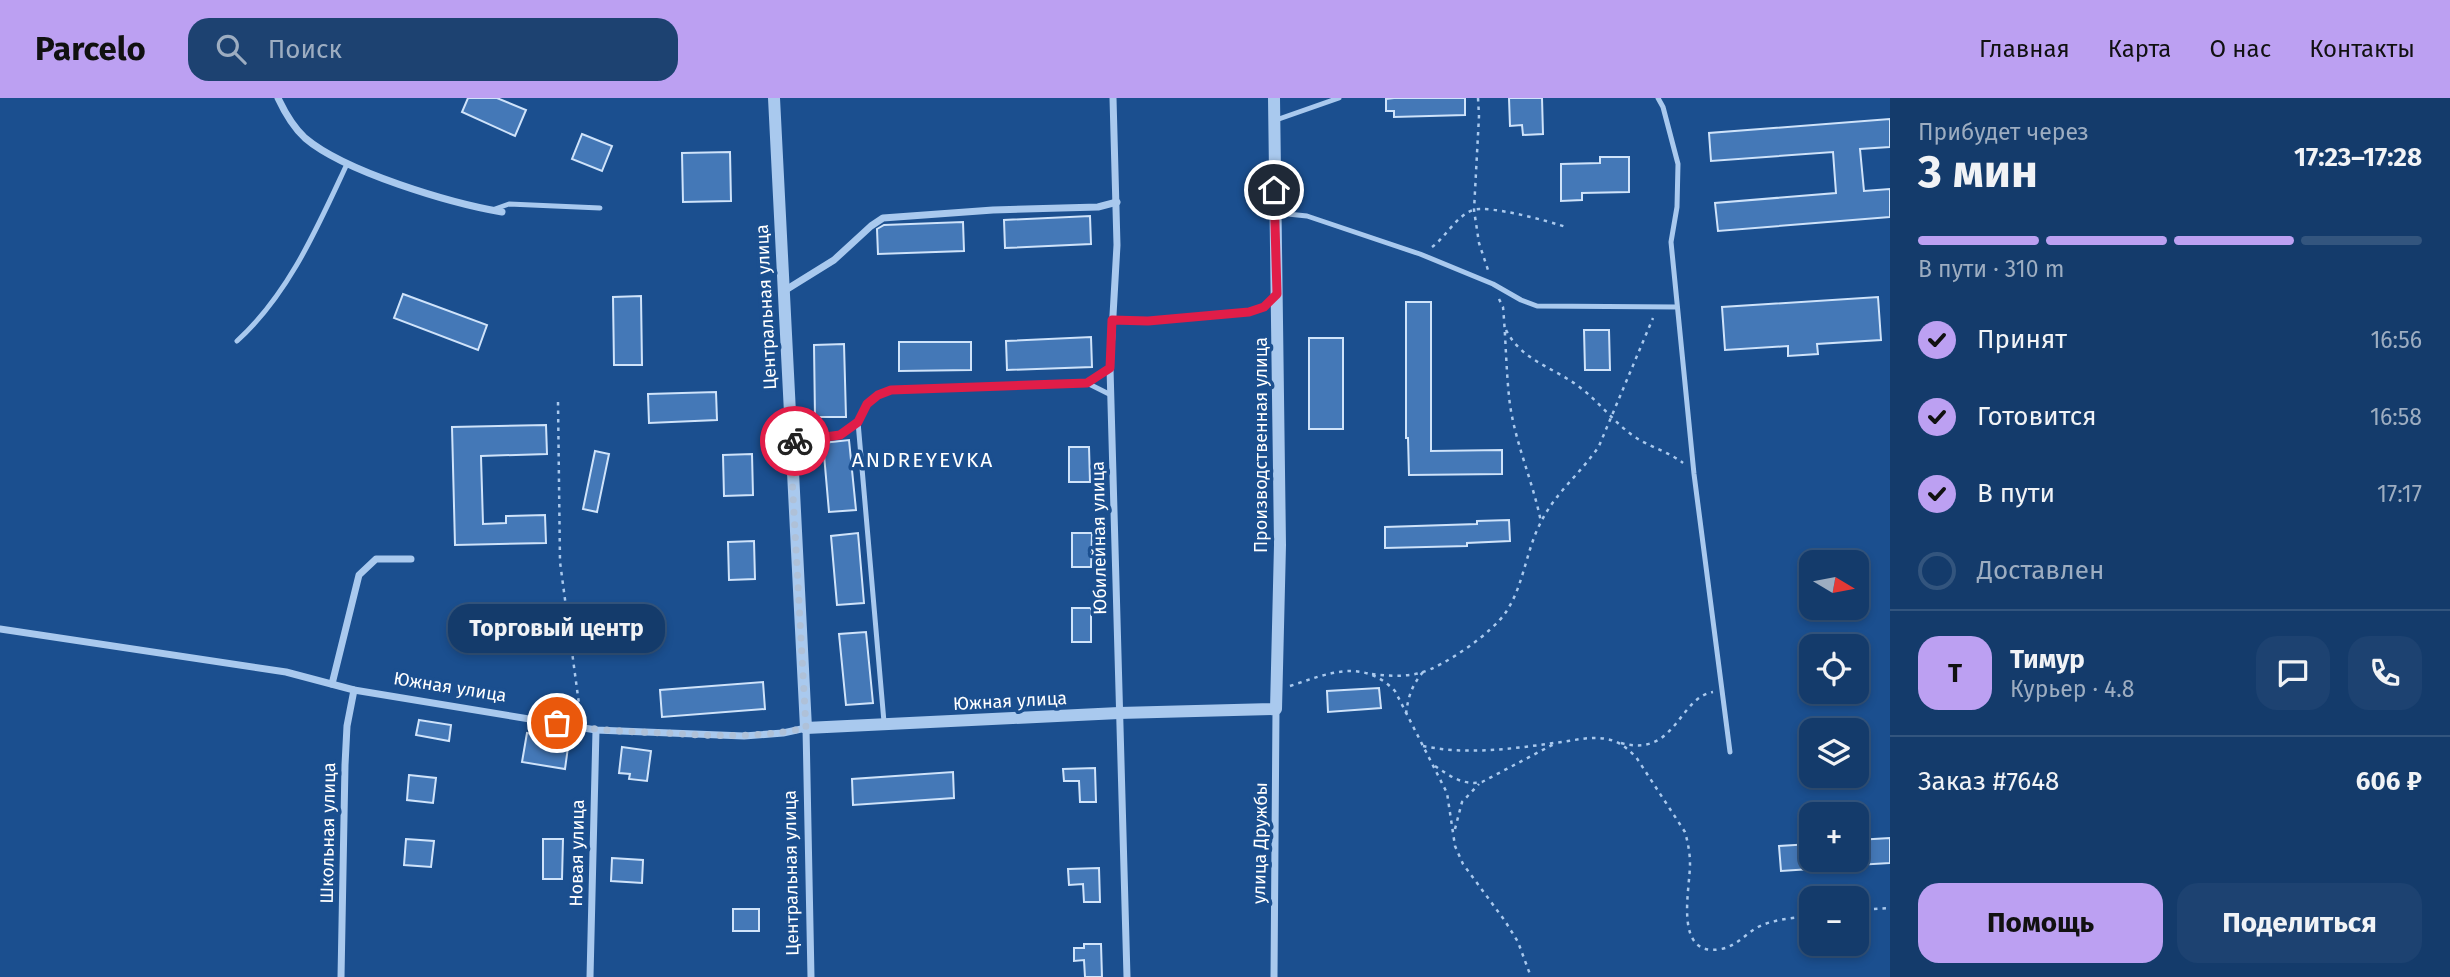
<!DOCTYPE html>
<html lang="ru">
<head>
<meta charset="utf-8">
<style>
  :root { --surface:#143b6b; --page:#1d4271; --text:#f1f3f6; --muted:#9dadc1; --line:#33557e; --accent:#bca0f2 }
  body { margin:0; font-family:"Fira Sans",sans-serif; background:var(--page); color:var(--text); height:100vh; display:flex; flex-direction:column; font-size:26px; white-space:nowrap }
  * { box-sizing:border-box; margin:0 }
  p { font-size:23px; color:var(--muted) }
  .icon { flex:none; width:38px; height:38px; fill:none; stroke:currentColor; stroke-width:2; stroke-linecap:round; stroke-linejoin:round }
  .map { position:relative; flex:1; overflow:hidden }
  .panel { display:flex; flex-direction:column; background:var(--surface); width:560px }
  .panel>* { flex:none }
  .needle { width:46px; rotate:100deg }
  .fabs { position:absolute; left:1799px; top:452px; display:grid; gap:14px }
  .fabs a { display:grid; place-items:center; width:70px; height:70px; border-radius:14px; background:var(--surface); box-shadow:0 4px 10px #0003,0 0 0 2px var(--line); font-size:35px }
  .pin { position:absolute; display:grid; place-items:center; width:60px; height:60px; color:#fff; margin:-30px; border:4px solid #fff; border-radius:50%; box-shadow:0 2px 7px #0007 }
  .courier { position:absolute; display:grid; place-items:center; width:70px; height:70px; margin:-35px; border:5px solid #e11d48; border-radius:50%; background:#fff; color:#222; box-shadow:0 2px 9px #0007 }
  .bubble { position:absolute; height:49px; border-radius:21px; background:var(--surface); box-shadow:0 4px 10px #0003,0 0 0 2px var(--line); font-size:23px; font-weight:700; line-height:49px; text-align:center }
  .headline em { font-style:normal; font-weight:700 }
  .headline div { display:flex; flex-direction:column-reverse }
  .headline { display:flex; align-items:center; justify-content:space-between; height:119px; padding:0 28px }
  h1 { font-size:46px; font-weight:700; line-height:52px }
  .bar { display:grid; grid-template-columns:repeat(4,1fr); gap:10px 7px; align-content:center; height:84px; padding:0 28px }
  .bar i { height:9px; border-radius:5px; background:var(--line) }
  .bar .current { background:var(--accent) }
  .bar p { grid-column:span 4 }
  .line { display:flex; align-items:center; gap:18px; padding:0 28px; border-top:2px solid var(--line) }
  .line div { flex:1 }
  .round { display:grid; place-items:center; flex:none; width:74px; height:74px; border-radius:21px; background:var(--page) }
  ol { padding:0 28px; list-style:none }
  li { display:flex; align-items:center; gap:21px; height:77px }
  li p { margin-inline-start:auto }
  li .icon { padding:7px; border-radius:50%; background:var(--accent); color:#111; stroke-width:4 }
  li:last-child { color:var(--muted) }
  li i { width:38px; height:38px; border:4px solid var(--line); border-radius:50% }
  .button { display:flex; gap:14px; margin-top:auto; padding:14px 28px }
  .button a { flex:1; height:80px; border-radius:21px; background:var(--accent); color:#111; font-size:28px; font-weight:700; line-height:80px; text-align:center }
  .button a+a { background:var(--page); color:var(--text) }
  header { display:flex; align-items:center; gap:42px; box-sizing:border-box; height:98px; padding:0 35px; background:var(--accent); color:#111 }
  header strong { font-size:33px }
  nav { display:flex; gap:38px; margin-inline-start:auto; font-size:24px }
  .search { width:490px; height:63px; background:var(--page); display:flex; align-items:center; gap:18px; box-sizing:border-box; padding:0 24px; border-radius:21px; color:var(--muted); font-size:26px }
  main { display:flex; flex:1; min-height:0 }
  .map>svg:first-child { display:block }
  .building { fill:#4478b7; stroke:#cfe3fa; stroke-width:2 }
  .lines { fill:none; stroke-linecap:round; stroke-linejoin:round }
  .path { stroke:#a9c9ee; stroke-width:2.5; stroke-dasharray:3.5 5; stroke-linecap:butt }
  .service { stroke:#a9c9ee; stroke-width:5 }
  .minor { stroke:#a9c9ee; stroke-width:7 }
  .tertiary { stroke:#a9c9ee; stroke-width:12 }
  .done { stroke:#afc1d8; stroke-width:7; stroke-dasharray:0 12.6 }
  .route { stroke:#e11d48; stroke-width:9 }
  .labels { text-anchor:middle; dominant-baseline:central; stroke-width:7; stroke-linejoin:round; paint-order:stroke }
  .street-label { font-size:18px; fill:#fff; stroke:#1b4f8f }
  .quarter-label { font-size:21px; letter-spacing:2px; fill:#fff; stroke:#1b4f8f }
</style>
</head>
<body>
<header>
<strong>Parcelo</strong>
<div class="search"><svg class="icon" aria-label="search" viewBox="0 0 24 24"><circle cx="10" cy="10" r="6"/><path d="M15 15l6 6"/></svg>Поиск</div>
<nav><a>Главная</a><a>Карта</a><a>О нас</a><a>Контакты</a></nav>
</header>
<main>
<div class="map">
<svg width="1890" height="879" viewBox="0 0 1890 879">
  <rect width="100%" height="100%" fill="#1b4f8f"/>
  <g class="building">
    <path d="M468,0H497L526,12L515,38L462,14Z"/>
    <path d="M1394,0H1465V17L1394,19V13H1386V1Z"/>
    <path d="M1509,0H1542L1543,36L1523,37L1522,27L1510,28Z"/>
    <path d="M1890,21V49L1860,51L1864,93L1890,91V119L1718,133L1715,105L1836,95L1833,54L1711,63L1709,35Z"/>
    <path d="M582,36L612,48L602,73L572,61Z"/>
    <path d="M730,54L731,103L683,104L682,55Z"/>
    <path d="M1600,59H1629V94L1582,95V102L1561,103V66L1600,65Z"/>
    <path d="M1090,118L1091,146L1005,150L1004,122Z"/>
    <path d="M963,124L964,153L878,156L877,131L884,127Z"/>
    <path d="M403,196L487,227L478,252L394,220Z"/>
    <path d="M641,198L642,267H614L613,199Z"/>
    <path d="M1878,199L1881,242L1817,246L1818,256L1788,258V248L1725,252L1722,209Z"/>
    <path d="M1406,204H1431V353L1502,352V376L1409,377L1408,340H1406Z"/>
    <path d="M1584,232H1609L1610,272H1585Z"/>
    <path d="M1091,239L1092,269L1007,272L1006,243Z"/>
    <rect x="1309" y="240" width="34" height="91"/>
    <path d="M899,244H971V272L899,273Z"/>
    <path d="M844,246L846,319H815L814,247Z"/>
    <path d="M716,294L717,322L649,325L648,296Z"/>
    <path d="M546,327L547,356L481,358L483,426L506,425V418L545,417L546,445L455,447L452,329Z"/>
    <path d="M849,342L856,412L829,414L823,345Z"/>
    <path d="M1069,349H1089L1090,384H1069Z"/>
    <path d="M595,353L609,356L597,414L583,411Z"/>
    <path d="M752,356L753,397L724,398L723,357Z"/>
    <path d="M1509,422L1510,443L1467,445V448L1385,450V429L1477,426V423Z"/>
    <path d="M858,435L864,505L837,507L831,438Z"/>
    <path d="M1072,435H1092L1091,469H1072Z"/>
    <path d="M754,443L755,481L729,482L728,444Z"/>
    <rect x="1072" y="510" width="19" height="34"/>
    <path d="M866,534L873,605L846,607L839,536Z"/>
    <path d="M763,584L765,611L662,619L660,592Z"/>
    <path d="M1379,590L1381,610L1328,614L1327,593Z"/>
    <path d="M419,622L451,627L449,643L416,637Z"/>
    <path d="M527,635L569,642L565,671L522,664Z"/>
    <path d="M622,649L651,653L647,683L629,681L630,676L619,675Z"/>
    <path d="M1095,670L1096,704H1080L1079,683H1064L1063,671Z"/>
    <path d="M953,674L954,700L853,707L852,681Z"/>
    <path d="M409,677L436,680L433,705L407,702Z"/>
    <path d="M1890,740V765L1857,767V742Z"/>
    <path d="M406,741L434,743L431,769L404,767Z"/>
    <path d="M543,741H563L562,781H543Z"/>
    <path d="M1811,746V771L1781,773L1779,748Z"/>
    <path d="M612,760L643,762L642,785L611,783Z"/>
    <path d="M1099,770L1100,804H1084L1083,786L1069,787L1068,771Z"/>
    <rect x="733" y="811" width="26" height="22"/>
    <path d="M1084,846H1101L1102,879H1085L1084,862L1074,863V850H1084Z"/>
  </g>
  <g class="lines">
    <g class="path">
      <path d="M1478,0L1479,18L1474,112L1479,145L1489,175"/>
      <path d="M1432,149C1446,139 1456,118 1473,112C1490,107 1548,123 1566,129"/>
      <path d="M1499,201L1503,209C1506,242 1506,275 1510,307C1516,347 1533,384 1541,424"/>
      <path d="M1506,232C1522,263 1553,269 1578,288C1599,303 1614,325 1635,339C1650,349 1669,354 1683,365"/>
      <path d="M558,304L560,464L581,621"/>
      <path d="M1372,576C1388,578 1404,579 1420,575C1445,568 1492,535 1506,514C1524,487 1526,452 1541,424C1555,395 1582,374 1599,348L1653,220"/>
      <path d="M1290,588C1329,575 1363,560 1395,593L1447,695L1455,748L1463,766L1505,823L1518,844L1531,879"/>
      <path d="M1406,616C1408,599 1412,587 1423,574"/>
      <path d="M1621,645C1676,660 1678,600 1713,594"/>
      <path d="M1423,648C1466,657 1511,651 1554,645C1574,643 1594,636 1614,643C1622,646 1629,652 1636,659L1685,734C1688,745 1690,755 1690,766C1690,792 1673,860 1721,851C1737,848 1745,836 1758,829C1774,821 1794,820 1811,818"/>
      <path d="M1435,668C1450,678 1463,688 1482,684L1554,646"/>
      <path d="M1455,731L1462,704L1479,686"/>
      <path d="M1857,812L1890,810"/>
    </g>
    <g class="service">
      <path d="M1658,0L1663,9L1678,66L1677,109L1671,144L1694,376L1730,654"/>
      <path d="M1276,22L1339,0"/>
      <path d="M495,111L509,106L600,110"/>
      <path d="M1278,115L1307,118L1420,156L1493,186L1521,202L1537,208L1677,209"/>
      <path d="M1112,222L1148,223L1249,214L1264,209L1275,199"/>
      <path d="M237,243C289,196 318,128 347,66"/>
      <path d="M1087,285L1111,297"/>
      <path d="M858,324L884,624"/>
      <path d="M793,343L840,337L858,324L867,306L878,297L891,292L1087,285L1110,270"/>
    </g>
    <g class="minor">
      <path d="M278,0C285,15 293,29 305,40C345,74 450,105 502,114"/>
      <path d="M1113,0L1117,147L1110,270L1127,879"/>
      <path d="M784,193L834,162L871,128L883,120L993,112L1098,109L1117,104"/>
      <path d="M0,531L286,574L354,592L596,632L744,638L783,635L806,630L811,879"/>
      <path d="M332,586L359,477L376,461H411"/>
      <path d="M341,879L345,667L347,628L354,592"/>
      <path d="M590,879L596,632"/>
      <path d="M1274,879L1276,611"/>
    </g>
    <path class="tertiary" d="M774,0L806,630L1119,615L1276,611L1280,447L1274,0"/>
  </g>
  <g class="lines">
    <path class="done" d="M557,625C593,632 629,634 665,635C713,638 759,640 806,630L790,343H795"/>
    <path class="route" d="M795,343L840,337L858,324L867,306L878,297L891,292L1087,285L1110,270L1112,222L1148,223L1249,214L1264,209L1277,196L1274,92"/>
  </g>
  <g class="labels">
    <g class="street-label">
      <text transform="translate(766 209) rotate(-93)">Центральная улица</text>
      <text transform="translate(1261 347) rotate(-90)">Производственная улица</text>
      <text transform="translate(1099 440) rotate(-91)">Юбилейная улица</text>
      <text transform="translate(450 589) rotate(9)">Южная улица</text>
      <text transform="translate(1010 603) rotate(-3)">Южная улица</text>
      <text transform="translate(328 735) rotate(-89)">Школьная улица</text>
      <text transform="translate(1260 745) rotate(-89)">улица Дружбы</text>
      <text transform="translate(577 755) rotate(-89)">Новая улица</text>
      <text transform="translate(791 775) rotate(-91)">Центральная улица</text>
    </g>
    <g class="quarter-label">
      <text x="923" y="362">ANDREYEVKA</text>
    </g>
  </g>
</svg>
<div class="fabs">
<a><svg class="needle" viewBox="-14 -14 28 28"><path d="M0-13l5 13h-10z" fill="#e53935"/><path d="M0 13l5-13h-10z" fill="#9dadc1"/></svg></a>
<a><svg class="icon" aria-label="locate" viewBox="0 0 24 24"><circle cx="12" cy="12" r="6"/><path d="M12 2v4M12 18v4M2 12h4M18 12h4"/></svg></a>
<a><svg class="icon" aria-label="layers" viewBox="0 0 24 24"><path d="M12 4l9 5-9 5-9-5zM3 14l9 5 9-5"/></svg></a>
<a>+</a>
<a>−</a>
</div>
<div class="pin" style="left:557px;top:625px;background:#ea580c"><svg class="icon" aria-label="bag" viewBox="0 0 24 24"><path d="M5 8h14l-1 12H6zM9 8a3 3 0 0 1 6 0"/></svg></div>
<div class="pin" style="left:1274px;top:92px;background:#1f2937"><svg class="icon" aria-label="home" viewBox="0 0 24 24"><path d="M3 11l9-7 9 7M6 9v11h12V9"/></svg></div>
<div class="courier" style="left:795px;top:343px"><svg class="icon" aria-label="bike" viewBox="0 0 24 24"><circle cx="6" cy="16" r="4"/><circle cx="18" cy="16" r="4"/><path d="M6 16l4-8h5l3 8M10 8l3 8H6M13 5h3"/></svg></div>
<div class="bubble" style="left:448px;top:506px;width:217px">Торговый центр</div>
</div>
<section class="panel">
<div class="headline"><div><h1>3 мин</h1><p>Прибудет через</p></div><em>17:23–17:28</em></div>
<div class="bar"><i class="current"></i><i class="current"></i><i class="current"></i><i></i><p>В пути · 310 m</p></div>
<ol>
<li><svg class="icon" aria-label="check" viewBox="0 0 24 24"><path d="M5 12l5 5 9-10"/></svg>Принят<p>16:56</p></li>
<li><svg class="icon" aria-label="check" viewBox="0 0 24 24"><path d="M5 12l5 5 9-10"/></svg>Готовится<p>16:58</p></li>
<li><svg class="icon" aria-label="check" viewBox="0 0 24 24"><path d="M5 12l5 5 9-10"/></svg>В пути<p>17:17</p></li>
<li><i></i>Доставлен</li>
</ol>
<div class="line" style="height:126px"><b class="round" style="background:var(--accent);color:#111">Т</b><div><b>Тимур</b><p>Курьер · 4.8</p></div><a class="round"><svg class="icon" aria-label="chat" viewBox="0 0 24 24"><path d="M4 5h16v11H9l-5 4z"/></svg></a><a class="round"><svg class="icon" aria-label="phone" viewBox="0 0 24 24"><path d="M5 4h4l2 5-3 2q2 4 5 5l2-3 5 2v4C11 20 4 13 5 4z"/></svg></a></div>
<div class="line" style="height:91px"><div>Заказ #7648</div><b>606 ₽</b></div>
<div class="button"><a>Помощь</a><a>Поделиться</a></div>
</section>
</main>
</body>
</html>
